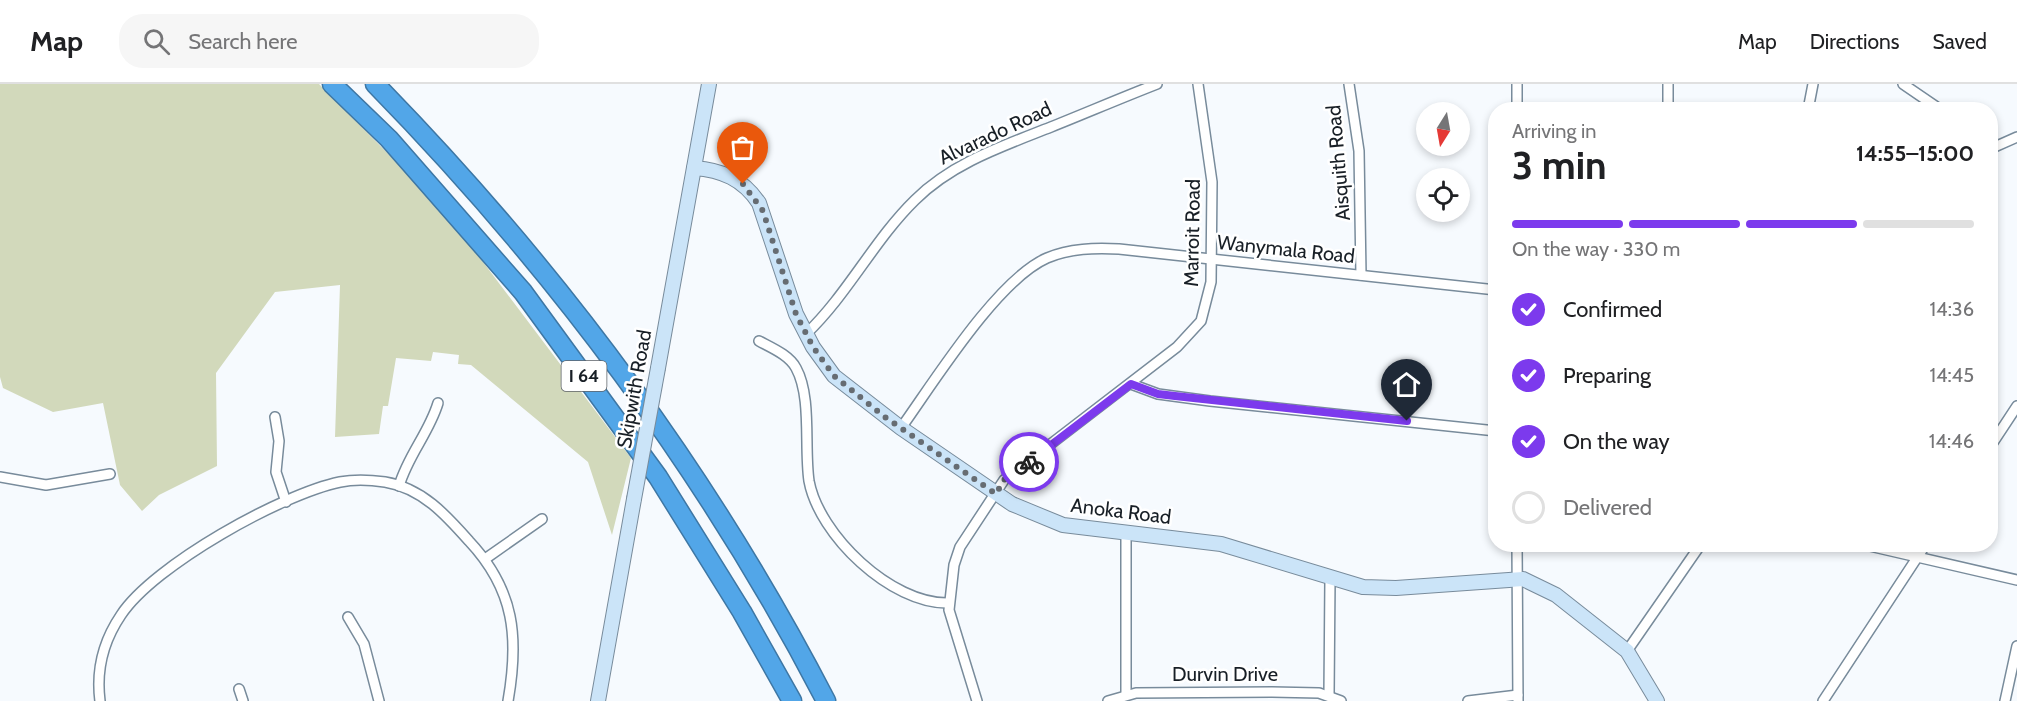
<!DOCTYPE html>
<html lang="en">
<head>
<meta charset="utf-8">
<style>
  :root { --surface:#fff; --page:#f6f6f6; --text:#202124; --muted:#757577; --line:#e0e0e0; --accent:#7c3aed }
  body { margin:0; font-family:Cabin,sans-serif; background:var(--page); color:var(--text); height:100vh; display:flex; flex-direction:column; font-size:22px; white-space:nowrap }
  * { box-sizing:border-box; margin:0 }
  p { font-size:20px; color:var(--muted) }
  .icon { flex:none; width:33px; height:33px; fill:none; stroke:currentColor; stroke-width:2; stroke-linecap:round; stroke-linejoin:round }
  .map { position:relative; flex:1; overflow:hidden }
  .drawer { position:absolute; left:1488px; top:18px; width:510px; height:450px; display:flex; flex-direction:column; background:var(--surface); border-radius:24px; box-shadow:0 3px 9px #0003 }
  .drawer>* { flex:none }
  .needle { width:39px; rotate:191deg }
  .buttons { position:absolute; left:1416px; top:18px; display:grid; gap:12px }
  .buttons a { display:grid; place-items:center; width:54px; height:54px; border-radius:50%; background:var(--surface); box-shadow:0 3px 9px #0003; font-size:30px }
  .pin { position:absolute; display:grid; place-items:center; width:51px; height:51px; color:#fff; margin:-62px -26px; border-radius:50% 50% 50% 0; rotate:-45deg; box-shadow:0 0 6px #0007 }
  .pin .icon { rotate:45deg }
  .courier { position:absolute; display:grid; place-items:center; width:60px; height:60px; margin:-30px; border:4px solid #7c3aed; border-radius:50%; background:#fff; color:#222; box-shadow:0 2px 8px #0007 }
  .headline em { font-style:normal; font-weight:800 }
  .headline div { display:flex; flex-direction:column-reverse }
  .headline { display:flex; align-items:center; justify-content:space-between; height:102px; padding:0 24px }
  h1 { font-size:39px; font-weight:800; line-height:45px }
  .bar { display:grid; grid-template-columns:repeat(4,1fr); gap:9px 6px; align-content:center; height:72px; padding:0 24px }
  .bar i { height:8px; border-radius:4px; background:var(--line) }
  .bar .current { background:var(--accent) }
  .bar p { grid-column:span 4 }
  ol { padding:0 24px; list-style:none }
  li { display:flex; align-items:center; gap:18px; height:66px }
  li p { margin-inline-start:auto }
  li .icon { padding:6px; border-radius:50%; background:var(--accent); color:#fff; stroke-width:4 }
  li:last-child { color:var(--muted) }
  li i { width:33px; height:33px; border:3px solid var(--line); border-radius:50% }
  header { display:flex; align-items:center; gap:36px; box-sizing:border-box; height:84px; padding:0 30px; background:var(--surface); border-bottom:2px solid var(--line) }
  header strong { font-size:28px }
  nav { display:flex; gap:33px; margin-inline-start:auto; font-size:21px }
  .search { width:420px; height:54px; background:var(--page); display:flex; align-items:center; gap:15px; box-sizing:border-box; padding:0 21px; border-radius:24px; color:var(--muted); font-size:22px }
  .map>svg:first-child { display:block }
  .green { fill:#d2d9bb }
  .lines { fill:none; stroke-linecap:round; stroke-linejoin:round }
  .street-casing { stroke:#788b9b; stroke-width:12 }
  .secondary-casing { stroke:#788b9b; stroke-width:16 }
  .highway-casing { stroke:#3e77a4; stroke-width:21 }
  .street { stroke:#fff; stroke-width:9 }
  .secondary { stroke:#cbe4f8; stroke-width:14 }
  .highway { stroke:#52a6e8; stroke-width:18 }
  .secondary-bridge-casing { stroke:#788b9b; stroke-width:16; stroke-linecap:butt }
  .secondary-bridge { stroke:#cbe4f8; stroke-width:14 }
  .done { stroke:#666c72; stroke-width:6; stroke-dasharray:0 10.8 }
  .route { stroke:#7c3aed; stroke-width:8 }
  .labels { text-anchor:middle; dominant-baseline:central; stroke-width:5; stroke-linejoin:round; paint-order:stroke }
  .shield { fill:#fff; stroke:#5d6267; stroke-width:1.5 }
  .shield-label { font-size:18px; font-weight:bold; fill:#181f26 }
  .street-label { font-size:20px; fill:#181f26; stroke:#fff }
</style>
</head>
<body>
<header>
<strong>Map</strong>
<div class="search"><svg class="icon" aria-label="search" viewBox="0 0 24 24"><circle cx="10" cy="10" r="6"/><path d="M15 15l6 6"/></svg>Search here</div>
<nav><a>Map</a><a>Directions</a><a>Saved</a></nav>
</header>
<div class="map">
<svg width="2017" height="617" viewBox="0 0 2017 617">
  <rect width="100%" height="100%" fill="#f6fafe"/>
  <path class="green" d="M0,0H319L443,125L631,374L612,451L588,378L471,281L458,280L459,271L433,268L431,277L396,274L388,322H383L379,350L335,353L340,201L275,208L216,289L217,382L159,411L142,427L120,401L103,319L53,328L3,304L0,293Z"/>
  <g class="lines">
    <g class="street-casing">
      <g id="street">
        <path d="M1349,0L1359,67L1361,191"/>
        <path d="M1517,0V26"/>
        <path d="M1903,0L1941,26"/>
        <path d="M1668,26V0"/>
        <path d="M1808,26L1813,0"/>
        <path d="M1990,65L2017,53"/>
        <path d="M806,250C848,210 874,156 915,116C952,79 1003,62 1051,43C1086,29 1121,14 1157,0"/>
        <path d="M759,257C772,264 789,271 796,284C812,313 804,363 809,397C819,451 891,520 948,519"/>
        <path d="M1131,300L1158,310L1210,317L1496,347"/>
        <path d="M275,333L279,357L276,388L286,418"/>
        <path d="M901,344C934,298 997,196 1047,174C1070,164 1095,164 1119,165L1496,206"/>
        <path d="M1990,363L2017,322"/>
        <path d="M0,393L46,401L110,390"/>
        <path d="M399,402C408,371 429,349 438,319"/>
        <path d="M1517,460L1518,617"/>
        <path d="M1861,460L2017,496"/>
        <path d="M485,475L542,435"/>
        <path d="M348,533L364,560L379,617"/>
        <path d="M1627,567L1701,460"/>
        <path d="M239,605L243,617"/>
        <path d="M1329,610L1330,495"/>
        <path d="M1126,611V448"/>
        <path d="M100,617C96,586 104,556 121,531C154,481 282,410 340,398C355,395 371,396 385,398C422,404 446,431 469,457C515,506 519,554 508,617"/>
        <path d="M977,617L949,526L954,481L960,463L1004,396L1177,263L1201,237L1211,198L1212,98L1198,0"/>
        <path d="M1108,617L1136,609L1272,608L1319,609L1341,617"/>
        <path d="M1468,617L1518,611"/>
        <path d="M1823,617L1926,460"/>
        <path d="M2005,617L2017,562"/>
      </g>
    </g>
    <g class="secondary-casing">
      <g id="secondary">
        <path d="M694,84C722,86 743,95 759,119L796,230L813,263L834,292L901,344L1012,420L1063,441L1221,460L1363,503L1396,504L1523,495L1556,511L1627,567L1657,617"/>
        <path d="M658,284L709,0"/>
        <path d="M598,617L634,415"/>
      </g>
    </g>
    <g class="highway-casing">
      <g id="highway">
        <path d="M332,0L389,55L523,208L658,393L742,528L792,617"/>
        <path d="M375,0C554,183 708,389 826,617"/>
      </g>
    </g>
    <use href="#street" class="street"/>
    <use href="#secondary" class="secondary"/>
    <use href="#highway" class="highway"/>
    <g class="secondary-bridge-casing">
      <path id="secondary-bridge" d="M634,415L658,284"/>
    </g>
    <use href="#secondary-bridge" class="secondary-bridge"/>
  </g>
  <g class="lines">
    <path class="done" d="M743,100L763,127L796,230L813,263L834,292L885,333L996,410L1004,396L1029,378"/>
    <path class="route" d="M1029,378L1131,300L1158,310L1175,312L1407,337"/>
  </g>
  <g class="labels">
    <rect class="shield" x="561.5" y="277" width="45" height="30" rx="4.5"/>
    <g class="shield-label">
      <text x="584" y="292">I 64</text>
    </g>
    <g class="street-label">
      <text transform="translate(995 49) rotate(-25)">Alvarado Road</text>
      <text transform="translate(1338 79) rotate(-95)">Aisquith Road</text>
      <text transform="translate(1192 149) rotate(-89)">Marroit Road</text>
      <text transform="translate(1286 165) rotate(6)">Wanymala Road</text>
      <text transform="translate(634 305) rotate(-80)">Skipwith Road</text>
      <text transform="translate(1121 427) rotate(7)">Anoka Road</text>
      <text x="1225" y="590">Durvin Drive</text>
    </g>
  </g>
</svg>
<div class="buttons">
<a><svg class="needle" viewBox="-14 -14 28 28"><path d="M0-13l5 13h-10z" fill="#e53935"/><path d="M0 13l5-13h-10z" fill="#757577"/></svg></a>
<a><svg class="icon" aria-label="locate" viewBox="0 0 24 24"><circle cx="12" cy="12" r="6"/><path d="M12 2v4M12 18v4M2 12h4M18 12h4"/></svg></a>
</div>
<div class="pin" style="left:743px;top:100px;background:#ea580c"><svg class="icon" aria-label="bag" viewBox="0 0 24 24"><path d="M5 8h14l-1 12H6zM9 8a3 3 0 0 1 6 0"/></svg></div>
<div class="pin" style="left:1407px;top:337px;background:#1f2937"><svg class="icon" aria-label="home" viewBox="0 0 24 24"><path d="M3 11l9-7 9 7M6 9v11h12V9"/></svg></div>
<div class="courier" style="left:1029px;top:378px"><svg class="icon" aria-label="bike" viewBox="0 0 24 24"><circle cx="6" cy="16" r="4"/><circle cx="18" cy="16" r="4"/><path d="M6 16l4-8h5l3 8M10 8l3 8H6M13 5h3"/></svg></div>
<section class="drawer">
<div class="headline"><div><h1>3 min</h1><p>Arriving in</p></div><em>14:55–15:00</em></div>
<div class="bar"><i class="current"></i><i class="current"></i><i class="current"></i><i></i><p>On the way · 330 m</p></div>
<ol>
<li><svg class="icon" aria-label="check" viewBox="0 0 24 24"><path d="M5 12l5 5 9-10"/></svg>Confirmed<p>14:36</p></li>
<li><svg class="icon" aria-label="check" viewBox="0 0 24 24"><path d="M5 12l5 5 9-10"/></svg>Preparing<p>14:45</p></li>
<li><svg class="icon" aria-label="check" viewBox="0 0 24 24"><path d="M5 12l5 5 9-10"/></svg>On the way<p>14:46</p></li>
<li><i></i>Delivered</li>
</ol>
</section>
</div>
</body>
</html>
